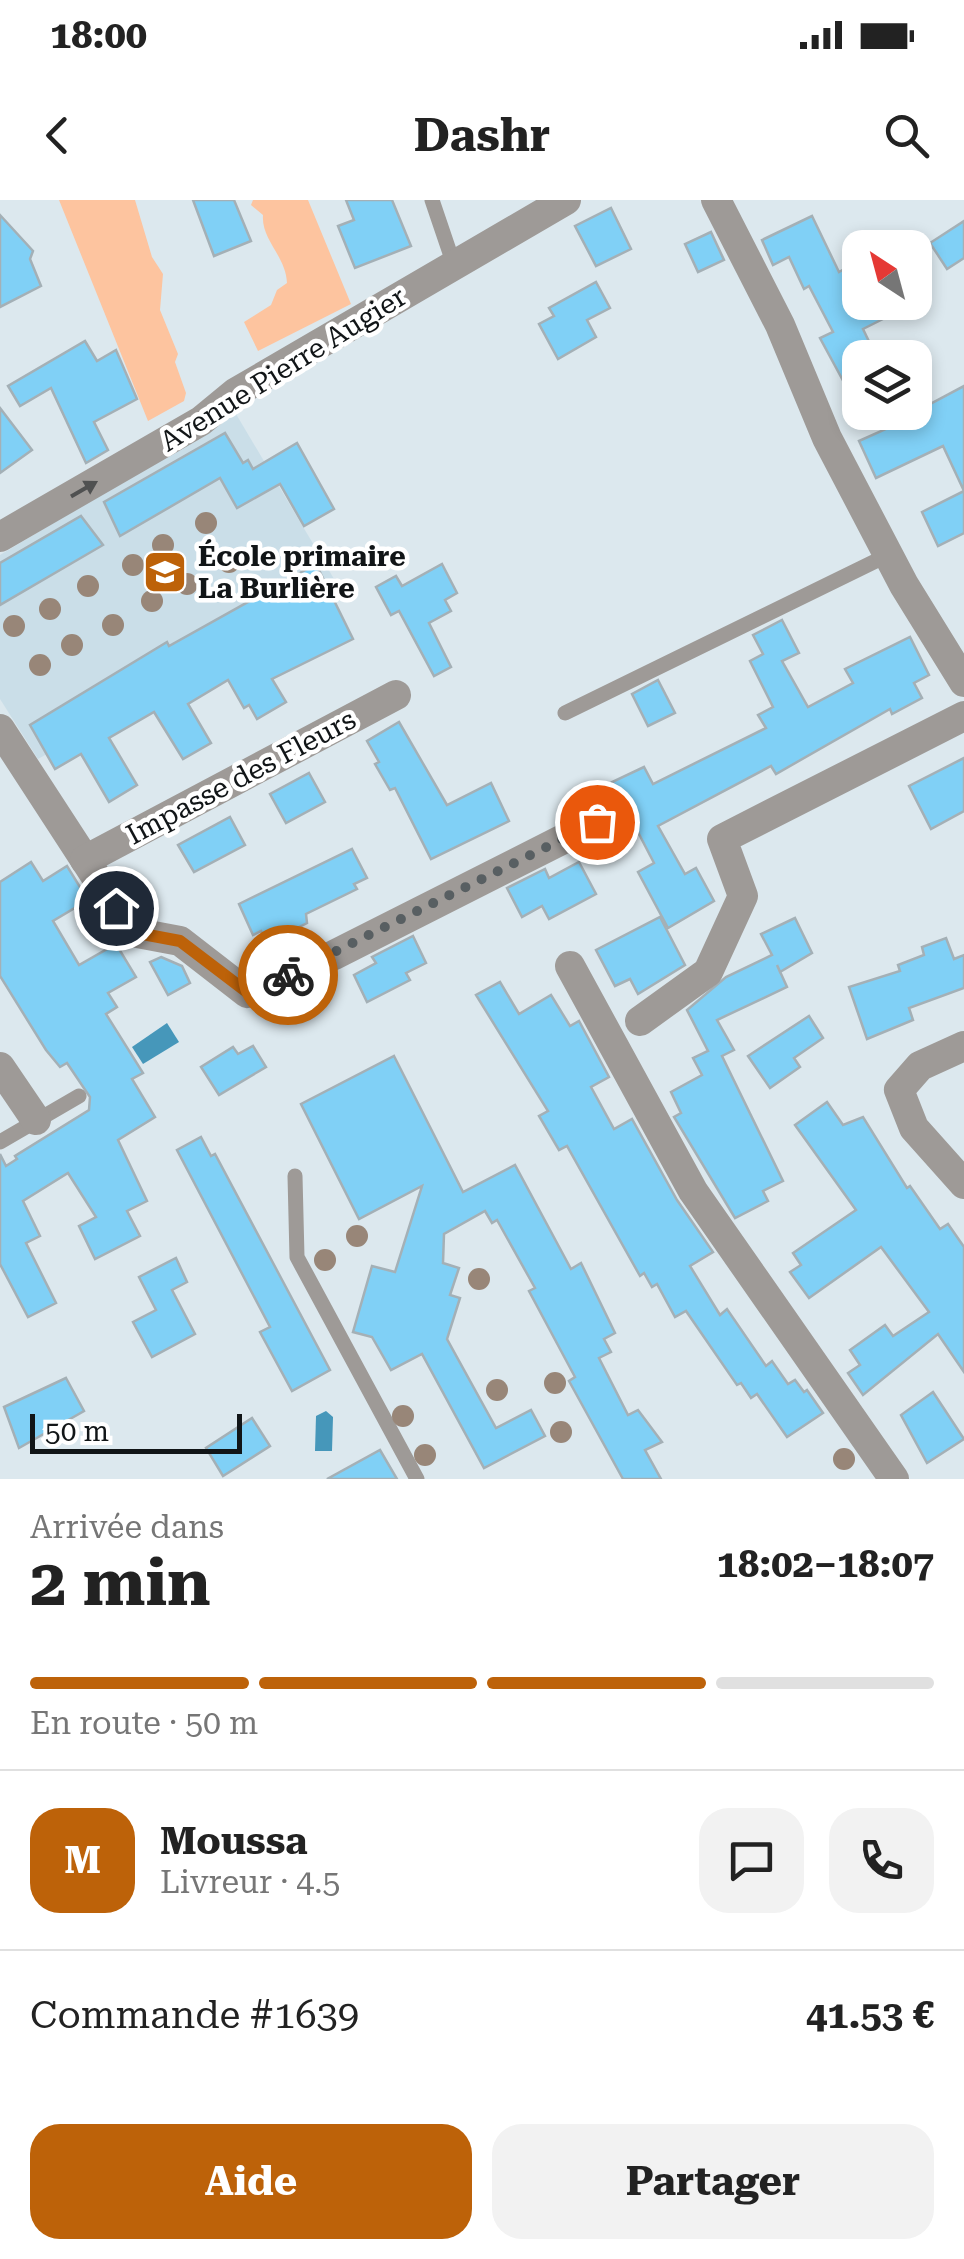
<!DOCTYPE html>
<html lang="fr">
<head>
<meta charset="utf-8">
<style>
  :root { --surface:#fff; --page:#f2f2f2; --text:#222; --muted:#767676; --line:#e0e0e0; --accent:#bd6209 }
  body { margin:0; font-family:"Roboto Serif",serif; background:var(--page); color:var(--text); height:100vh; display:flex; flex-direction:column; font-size:38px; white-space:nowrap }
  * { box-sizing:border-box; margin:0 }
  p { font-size:32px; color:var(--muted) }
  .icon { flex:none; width:55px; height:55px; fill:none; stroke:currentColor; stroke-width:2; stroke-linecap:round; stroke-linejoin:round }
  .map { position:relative; height:1279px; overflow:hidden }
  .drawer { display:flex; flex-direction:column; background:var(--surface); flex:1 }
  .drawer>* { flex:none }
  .needle { width:65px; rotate:324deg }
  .fabs { position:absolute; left:842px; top:30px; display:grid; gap:20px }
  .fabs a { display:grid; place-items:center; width:90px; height:90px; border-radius:20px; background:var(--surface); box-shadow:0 5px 15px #0003; font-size:50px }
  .scale { position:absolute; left:30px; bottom:25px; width:212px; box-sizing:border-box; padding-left:10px; border:5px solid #111517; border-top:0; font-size:28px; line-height:35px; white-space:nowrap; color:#111517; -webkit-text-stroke:8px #fff; paint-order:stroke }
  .pin { position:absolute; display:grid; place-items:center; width:85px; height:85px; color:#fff; margin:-42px; border:5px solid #fff; border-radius:50%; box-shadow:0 2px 10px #0007 }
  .courier { position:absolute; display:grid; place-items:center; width:100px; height:100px; margin:-50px; border:8px solid #bd6209; border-radius:50%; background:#fff; color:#222; box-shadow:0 2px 12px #0007 }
  .head em { font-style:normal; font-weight:700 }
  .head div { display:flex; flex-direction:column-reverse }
  .head { display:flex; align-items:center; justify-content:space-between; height:170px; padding:0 30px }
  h1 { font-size:65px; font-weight:700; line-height:75px }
  .bar { display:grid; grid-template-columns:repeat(4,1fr); gap:15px 10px; align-content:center; height:120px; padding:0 30px }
  .bar i { height:12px; border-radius:8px; background:var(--line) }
  .bar .active { background:var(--accent) }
  .bar p { grid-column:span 4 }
  .line { display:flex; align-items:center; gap:25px; padding:0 30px; border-top:2px solid var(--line) }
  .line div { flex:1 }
  .round { display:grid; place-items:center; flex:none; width:105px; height:105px; border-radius:30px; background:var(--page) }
  .cta { display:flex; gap:20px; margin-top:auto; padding:20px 30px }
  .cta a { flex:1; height:115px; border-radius:30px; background:var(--accent); color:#fff; font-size:40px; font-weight:700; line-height:115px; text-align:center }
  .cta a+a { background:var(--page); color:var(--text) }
  .status { display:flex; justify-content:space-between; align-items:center; height:70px; padding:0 50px; background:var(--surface); direction:ltr }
  .status svg { height:28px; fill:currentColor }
  header { display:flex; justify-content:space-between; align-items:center; height:130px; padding:0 30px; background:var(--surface); font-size:45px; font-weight:700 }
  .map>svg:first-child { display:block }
  .built { fill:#cadee8 }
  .green { fill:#fdc49f }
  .water { fill:#4697ba }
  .building { fill:#80d0f6; stroke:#a4b0b6; stroke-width:2.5 }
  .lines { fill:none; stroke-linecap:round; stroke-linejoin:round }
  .lane { stroke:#9e9a97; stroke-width:15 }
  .street { stroke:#9e9a97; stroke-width:30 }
  .tree { fill:#988678 }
  .oneway { fill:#505151 }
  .done { stroke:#585f62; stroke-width:10; stroke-dasharray:0 18 }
  .route { stroke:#bd6209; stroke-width:12 }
  .labels { text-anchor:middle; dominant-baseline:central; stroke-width:9; stroke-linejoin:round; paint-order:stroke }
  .street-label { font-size:28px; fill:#111517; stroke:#fff }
  .poi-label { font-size:28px; font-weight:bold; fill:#111517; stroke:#fff; text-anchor:start }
</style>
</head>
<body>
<div class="status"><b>18:00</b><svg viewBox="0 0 49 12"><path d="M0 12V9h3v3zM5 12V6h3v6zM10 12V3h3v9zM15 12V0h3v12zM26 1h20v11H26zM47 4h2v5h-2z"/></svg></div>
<header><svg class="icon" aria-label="back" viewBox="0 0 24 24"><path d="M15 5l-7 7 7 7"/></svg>Dashr<svg class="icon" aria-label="search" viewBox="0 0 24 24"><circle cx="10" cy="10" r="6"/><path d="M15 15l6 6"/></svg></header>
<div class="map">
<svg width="964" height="1279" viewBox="0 0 964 1279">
  <rect width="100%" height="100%" fill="#dce8ee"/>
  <path class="built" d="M236,214L340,389L38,559L0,499V355Z"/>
  <g class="green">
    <path d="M59,0H135L152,57L163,74L160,110L178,154L175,162L186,193L184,201L148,221Z"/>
    <path d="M253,0H308L351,104L258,151L244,122L271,105L277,90L287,83C286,56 261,40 263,15L251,5Z"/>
  </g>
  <g class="water">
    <path d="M167,823L179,842L143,864L132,847Z"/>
    <path d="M326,1211L333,1217L332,1251H315L316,1216Z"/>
  </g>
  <g class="building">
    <path d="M193,0H234L251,41L214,56Z"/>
    <path d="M346,0H392L411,46L355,68L338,26L354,20Z"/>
    <path d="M611,8L631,49L596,66L575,26Z"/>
    <path d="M0,15L33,51L30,59L41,86L0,107Z"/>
    <path d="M812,16L839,72L846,68L860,102H917L863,129L877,158H860V212L820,138L833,132L809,86L804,89L789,57L773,65L762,40Z"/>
    <path d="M964,21V58L947,69L930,43Z"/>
    <path d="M711,32L724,60L698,72L685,44Z"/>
    <path d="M596,82L610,108L587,120L596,137L558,159L539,124L554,116L549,108Z"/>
    <path d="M85,141L97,161L116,150L137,199L94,222L108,250L86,263L51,188L20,206L8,186Z"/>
    <path d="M964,186V291L943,246L876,278L859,241L886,229L878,212H915Z"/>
    <path d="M0,208L32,250L0,273Z"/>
    <path d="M225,233L243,263L248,260L253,269L297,243L334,309L304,326L280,284L237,308L220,278L120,336L104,302Z"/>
    <path d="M964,291V333L938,346L922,312Z"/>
    <path d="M81,316L103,345L0,405V363Z"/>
    <path d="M316,364L353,439L272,479L286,502L257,519L249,505L244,508L228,480L188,504L211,543L183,559L154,512L109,538L137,585L109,602L81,554L55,569L30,525L167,442L169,446Z"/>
    <path d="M442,364L457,393L445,400L451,411L429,423L451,467L434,476L399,411L391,415L376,387L396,376L402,386Z"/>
    <path d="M782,420L799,453L782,461L808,507L853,483L845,469L910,437L929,475L914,483L922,498L892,514L890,509L776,574L771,566L658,626L685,674L696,668L714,701L668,728L638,672L654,663L612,582L644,567L653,584L766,528L758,515L773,507L750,461L763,454L753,435Z"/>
    <path d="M658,480L675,513L648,526L632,494Z"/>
    <path d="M399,522L447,605L491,583L509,621L431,659L395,588L390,590L375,564L379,562L367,541Z"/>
    <path d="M964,558V611L931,629L909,586Z"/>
    <path d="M309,573L325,602L286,623L270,594Z"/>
    <path d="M230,617L245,645L194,672L178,645Z"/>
    <path d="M352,649L367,678L354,684L357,689L306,714L307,723L267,743L261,731L253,735L239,704Z"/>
    <path d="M31,662L43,681L67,666L88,700L53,721L79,765L116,744L136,777L108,793L117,807L106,814L143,873L132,879L155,917L118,940L147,1001L127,1011L140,1036L95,1059L79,1026L96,1017L68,973L23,1001L40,1036L26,1043L56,1103L28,1117L0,1064V954L6,966L17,959L15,956L89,910L90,897L67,863L60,867L46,850L0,776V682Z"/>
    <path d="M579,662L596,694L549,719L542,706L522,717L507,688L545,669L549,678Z"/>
    <path d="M660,717L685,765L638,794L630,779L615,786L596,750Z"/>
    <path d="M795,718L812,753L780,772L777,765L787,787L717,820L734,850L722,856L783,981L763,991L768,1001L735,1018L674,917L681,913L671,892L702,875L693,858L708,851L687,810L726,777L772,755L761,734Z"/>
    <path d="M413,736L426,763L406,773L410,780L367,802L354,775L376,763L372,757Z"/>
    <path d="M946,738L954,759L964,755V788L909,808L913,820L867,839L849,787L900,771L898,765L924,755L922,747Z"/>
    <path d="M161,757L182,766L190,783L168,795L150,762Z"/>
    <path d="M500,782L519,814L551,795L570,826L579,821L609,877L591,887L614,929L632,919L677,1000L713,1052L690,1066L720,1115L727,1109L766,1166L772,1161L788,1184L795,1180L804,1192L807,1190L823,1213L787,1237L757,1194L751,1198L741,1183L737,1185L686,1111L675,1117L657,1084L652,1087L644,1073L640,1076L567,946L559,950L539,916L548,911L476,795Z"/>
    <path d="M809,816L823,838L794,858L800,867L770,888L748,856Z"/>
    <path d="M253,846L266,867L219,895L201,867L233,847L238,854Z"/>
    <path d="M394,856L463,992L515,965L571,1069L581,1063L615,1133L604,1139L611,1152L599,1158L628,1215L638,1210L662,1242L645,1250L661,1279H623L569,1181L575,1177L529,1091L535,1088L497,1020L492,1023L485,1011L444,1034L443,1063L459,1068L450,1095L460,1098L447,1139L496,1228L531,1210L545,1236L484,1268L422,1154L391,1170L372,1137L353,1132L372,1066L395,1072L422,986L359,1019L301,904Z"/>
    <path d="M827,902L843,925L863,917L907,988L910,986L940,1029L948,1024L964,1047V1172L938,1134L863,1195L848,1173L860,1165L850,1150L885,1125L893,1136L929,1112L881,1047L809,1098L790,1072L801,1065L793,1053L856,1010L795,925Z"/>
    <path d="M201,937L211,956L215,954L330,1170L292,1191L260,1132L270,1127L177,950Z"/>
    <path d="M176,1058L187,1082L172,1090L195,1134L152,1157L133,1122L156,1110L139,1077Z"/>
    <path d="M66,1178L84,1211L19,1248L4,1207Z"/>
    <path d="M933,1192L964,1239L927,1263L901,1215Z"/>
    <path d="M252,1218L270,1246L223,1276L206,1248Z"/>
    <path d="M380,1250L397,1279H327Z"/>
  </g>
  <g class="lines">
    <g class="lane">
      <path d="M432,0L454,65"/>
      <path d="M565,513L888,355"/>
      <path d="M0,942L79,896"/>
      <path d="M295,976L297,1057L417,1279"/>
    </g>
    <g class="street">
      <path d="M716,0L780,125L827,238L904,385L964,482"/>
      <path d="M0,337L201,221L235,193L566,0"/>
      <path d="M0,529L132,732L180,741L247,793L334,755L597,622"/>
      <path d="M85,660L396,495"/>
      <path d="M570,766L693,991L894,1279"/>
      <path d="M640,821L708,772L743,696L722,639L964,516"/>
      <path d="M964,846L920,866L899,890L914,928L964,984"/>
      <path d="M0,867L36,920"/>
    </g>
  </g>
  <g class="tree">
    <circle cx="206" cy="323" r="11"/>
    <circle cx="163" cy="345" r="11"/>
    <circle cx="229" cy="362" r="11"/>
    <circle cx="133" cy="365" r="11"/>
    <circle cx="187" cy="384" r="11"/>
    <circle cx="88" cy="386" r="11"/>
    <circle cx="152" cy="401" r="11"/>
    <circle cx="50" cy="409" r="11"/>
    <circle cx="113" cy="425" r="11"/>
    <circle cx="14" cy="426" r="11"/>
    <circle cx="72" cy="445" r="11"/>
    <circle cx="40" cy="465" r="11"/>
    <circle cx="357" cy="1036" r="11"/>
    <circle cx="325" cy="1060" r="11"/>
    <circle cx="479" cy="1079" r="11"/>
    <circle cx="555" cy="1183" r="11"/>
    <circle cx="497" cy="1190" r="11"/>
    <circle cx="403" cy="1216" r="11"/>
    <circle cx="561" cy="1232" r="11"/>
    <circle cx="425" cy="1255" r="11"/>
    <circle cx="844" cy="1259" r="11"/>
  </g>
  <defs><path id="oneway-solid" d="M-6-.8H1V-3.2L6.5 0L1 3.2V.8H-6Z" transform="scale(2.5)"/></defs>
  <use class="oneway" href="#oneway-solid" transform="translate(84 289) rotate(-30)"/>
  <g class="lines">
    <path class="done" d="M288,775L597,622"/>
    <path class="route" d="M116,708L132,732L180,741L247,792L288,775"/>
  </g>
  <defs>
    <g id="school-square" transform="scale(2.25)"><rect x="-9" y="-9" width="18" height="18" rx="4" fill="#bd6209" stroke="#fff"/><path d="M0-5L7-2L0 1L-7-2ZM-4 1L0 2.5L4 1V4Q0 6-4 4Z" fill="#fff"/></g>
  </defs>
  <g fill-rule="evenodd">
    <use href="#school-square" x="165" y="372"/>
  </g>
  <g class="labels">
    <g class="street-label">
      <text transform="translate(283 169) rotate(-32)">Avenue Pierre Augier</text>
      <text transform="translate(241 577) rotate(-28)">Impasse des Fleurs</text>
    </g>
    <g class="poi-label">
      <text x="198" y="356">École primaire<tspan x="198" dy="32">La Burlière</tspan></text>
    </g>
  </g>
</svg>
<div class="fabs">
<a><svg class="needle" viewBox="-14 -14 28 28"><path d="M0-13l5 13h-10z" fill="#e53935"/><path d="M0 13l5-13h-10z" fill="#767676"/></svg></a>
<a><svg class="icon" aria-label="layers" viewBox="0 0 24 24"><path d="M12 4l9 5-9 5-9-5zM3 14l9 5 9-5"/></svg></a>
</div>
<div class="scale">50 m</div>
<div class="pin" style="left:597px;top:622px;background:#ea580c"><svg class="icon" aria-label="bag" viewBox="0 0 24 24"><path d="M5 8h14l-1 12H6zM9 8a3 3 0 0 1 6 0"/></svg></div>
<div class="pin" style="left:116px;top:708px;background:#1f2937"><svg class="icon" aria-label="home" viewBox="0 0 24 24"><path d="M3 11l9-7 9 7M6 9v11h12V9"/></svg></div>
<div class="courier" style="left:288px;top:775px"><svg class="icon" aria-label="bike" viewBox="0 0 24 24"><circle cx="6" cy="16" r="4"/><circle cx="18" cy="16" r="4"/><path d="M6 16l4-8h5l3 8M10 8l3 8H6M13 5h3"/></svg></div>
</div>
<section class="drawer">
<div class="head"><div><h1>2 min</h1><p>Arrivée dans</p></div><em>18:02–18:07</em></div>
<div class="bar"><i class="active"></i><i class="active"></i><i class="active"></i><i></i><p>En route · 50 m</p></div>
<div class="line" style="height:180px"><b class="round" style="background:var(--accent);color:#fff">M</b><div><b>Moussa</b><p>Livreur · 4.5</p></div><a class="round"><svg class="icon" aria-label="chat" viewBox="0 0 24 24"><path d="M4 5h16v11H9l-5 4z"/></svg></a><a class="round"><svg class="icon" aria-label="phone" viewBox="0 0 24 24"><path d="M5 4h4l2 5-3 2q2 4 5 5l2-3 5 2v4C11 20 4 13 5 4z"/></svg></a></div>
<div class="line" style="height:130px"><div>Commande #1639</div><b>41.53 €</b></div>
<div class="cta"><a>Aide</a><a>Partager</a></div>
</section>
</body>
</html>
